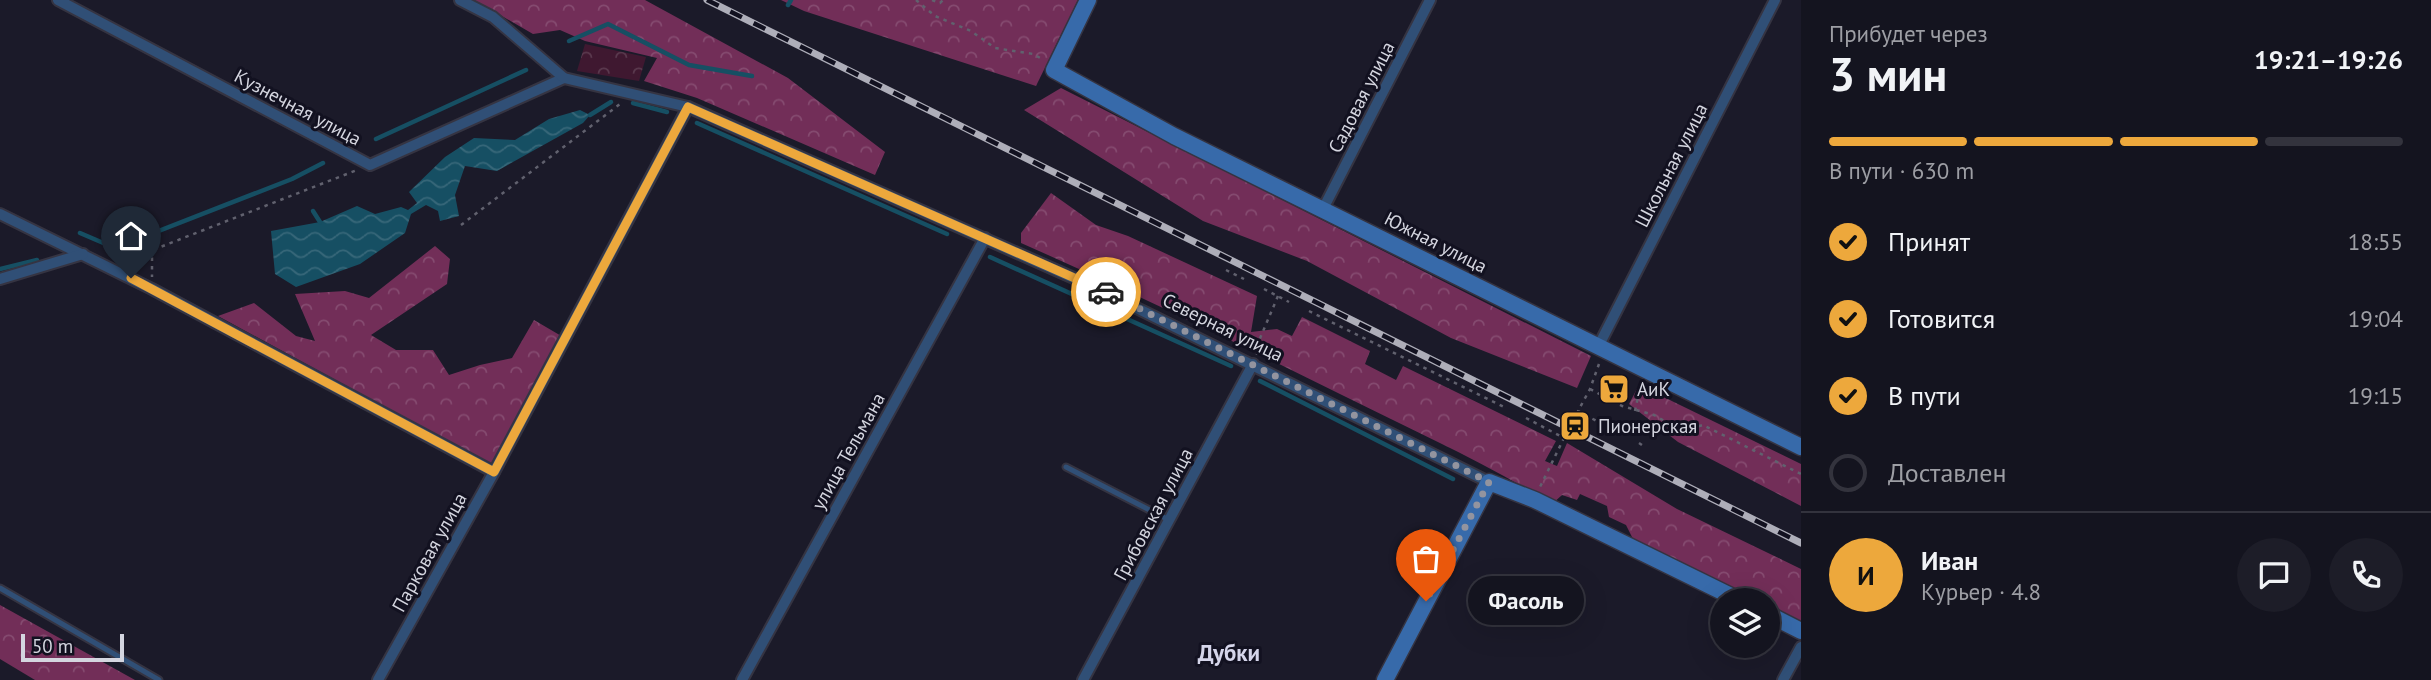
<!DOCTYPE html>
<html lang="ru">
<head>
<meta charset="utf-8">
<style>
  :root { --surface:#14141f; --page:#1d1d28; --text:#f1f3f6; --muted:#9d9ea4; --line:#33333d; --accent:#eda83c }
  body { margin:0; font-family:"PT Sans",sans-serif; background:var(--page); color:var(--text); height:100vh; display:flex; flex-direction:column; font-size:26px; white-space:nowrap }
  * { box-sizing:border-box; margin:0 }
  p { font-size:23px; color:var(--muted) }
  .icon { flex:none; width:38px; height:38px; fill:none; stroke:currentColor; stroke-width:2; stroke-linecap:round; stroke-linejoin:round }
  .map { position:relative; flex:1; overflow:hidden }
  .side { display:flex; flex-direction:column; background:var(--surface); width:630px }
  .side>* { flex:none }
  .fabs { position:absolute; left:1710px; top:588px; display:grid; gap:14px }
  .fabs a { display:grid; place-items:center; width:70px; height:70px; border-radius:50%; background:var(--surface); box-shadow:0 7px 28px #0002,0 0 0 2px var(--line); font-size:35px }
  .scale { position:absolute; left:21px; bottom:18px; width:103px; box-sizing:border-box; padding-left:7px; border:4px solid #d4d5df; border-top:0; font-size:19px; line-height:24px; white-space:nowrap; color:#d4d5df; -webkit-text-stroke:5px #121120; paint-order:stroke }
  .pin { position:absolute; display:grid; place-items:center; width:60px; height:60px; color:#fff; margin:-72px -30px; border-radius:50% 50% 50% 0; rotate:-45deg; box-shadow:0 0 7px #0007 }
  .pin .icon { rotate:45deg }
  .courier { position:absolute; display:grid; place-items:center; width:70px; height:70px; margin:-35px; border:5px solid #eda83c; border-radius:50%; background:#fff; color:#222; box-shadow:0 2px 9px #0007 }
  .bubble { position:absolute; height:49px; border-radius:24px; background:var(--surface); box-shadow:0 7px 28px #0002,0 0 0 2px var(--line); font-size:23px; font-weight:600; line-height:49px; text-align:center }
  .head em { font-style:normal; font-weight:600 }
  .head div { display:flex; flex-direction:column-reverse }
  .head { display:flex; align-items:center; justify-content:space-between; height:119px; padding:0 28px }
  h1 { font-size:46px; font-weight:600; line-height:52px }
  .bar { display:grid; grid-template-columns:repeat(4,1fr); gap:10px 7px; align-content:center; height:84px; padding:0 28px }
  .bar i { height:9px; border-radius:5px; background:var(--line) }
  .bar .selected { background:var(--accent) }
  .bar p { grid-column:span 4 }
  .line { display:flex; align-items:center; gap:18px; padding:0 28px; border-top:2px solid var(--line) }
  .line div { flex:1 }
  .round { display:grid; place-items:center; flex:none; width:74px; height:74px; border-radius:37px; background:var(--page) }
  ol { padding:0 28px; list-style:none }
  li { display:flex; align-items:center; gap:21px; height:77px }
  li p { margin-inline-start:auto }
  li .icon { padding:7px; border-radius:50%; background:var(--accent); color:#111; stroke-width:4 }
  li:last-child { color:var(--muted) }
  li i { width:38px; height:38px; border:4px solid var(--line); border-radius:50% }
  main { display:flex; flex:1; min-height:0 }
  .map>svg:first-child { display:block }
  .forest { fill:url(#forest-crowns) }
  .park { fill:url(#park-crowns) }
  .water { fill:url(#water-waves) }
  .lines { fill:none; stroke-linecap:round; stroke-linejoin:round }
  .stream { stroke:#164f63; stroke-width:4.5 }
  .lane-casing { stroke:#353442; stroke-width:9 }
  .street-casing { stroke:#353442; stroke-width:14 }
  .secondary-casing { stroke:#353442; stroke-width:19 }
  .path { stroke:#61616e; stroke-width:2.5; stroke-dasharray:3.5 5; stroke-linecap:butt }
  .lane { stroke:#304f76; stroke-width:5 }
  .street { stroke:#304f76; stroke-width:10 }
  .secondary { stroke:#376aaa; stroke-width:16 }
  .rail-casing { stroke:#aeaeb9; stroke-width:7 }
  .rail { stroke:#121120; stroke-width:4.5; stroke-dasharray:13; stroke-linecap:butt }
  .path-bridge { stroke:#61616e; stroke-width:2.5; stroke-dasharray:3.5 5; stroke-linecap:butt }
  .done { stroke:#93949f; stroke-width:7; stroke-dasharray:0 12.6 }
  .route { stroke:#eda83c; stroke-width:9 }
  .labels { text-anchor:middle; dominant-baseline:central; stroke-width:6; stroke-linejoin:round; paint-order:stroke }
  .street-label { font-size:19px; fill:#d4d5df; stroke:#121120 }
  .poi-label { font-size:19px; fill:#d4d5df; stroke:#121120; text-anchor:start }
  .quarter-label { font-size:23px; font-weight:bold; fill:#d5d5ea; stroke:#121120 }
</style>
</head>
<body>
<main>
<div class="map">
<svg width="1801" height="680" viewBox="0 0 1801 680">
  <defs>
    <pattern id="forest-crowns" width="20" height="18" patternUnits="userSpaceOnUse" patternTransform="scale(1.75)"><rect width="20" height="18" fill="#722e58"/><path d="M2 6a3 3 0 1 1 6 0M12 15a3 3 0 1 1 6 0" fill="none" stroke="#854b70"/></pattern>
    <pattern id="park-crowns" width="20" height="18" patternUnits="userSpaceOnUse" patternTransform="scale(1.75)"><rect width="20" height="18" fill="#3f1830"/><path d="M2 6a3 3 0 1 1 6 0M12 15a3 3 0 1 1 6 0" fill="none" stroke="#5a394e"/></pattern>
    <pattern id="water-waves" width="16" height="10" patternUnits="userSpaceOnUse" patternTransform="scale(1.75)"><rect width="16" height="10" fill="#164f63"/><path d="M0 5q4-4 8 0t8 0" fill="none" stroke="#376779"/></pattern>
  </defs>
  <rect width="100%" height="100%" fill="#1b1a29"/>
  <g class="forest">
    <path d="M474,0H645L788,78L885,152L875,175L697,98L644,81L657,58L585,41L560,30L533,34Z"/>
    <path d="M781,0H1078L1036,86L804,11Z"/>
    <path d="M1061,88L1591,356L1577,388L1451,338L1307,261L1203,221L1024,110Z"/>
    <path d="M1051,193L1096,225L1128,236L1257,296L1251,332L1277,329L1292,336L1302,317L1370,351L1365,364L1396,380L1403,366L1556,441L1545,461L1557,466L1567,443L1677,509L1801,569V626L1768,609V600H1749L1634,541L1626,525L1609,517L1607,506L1580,494L1577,500L1562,495L1552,504C1486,463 1414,431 1344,396C1237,343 1130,291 1021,243V233Z"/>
    <path d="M435,246L450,259L447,284L371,335L396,350H433L449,375L480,365L512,358L534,320L563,337L495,467L218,316L254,303L296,336L315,341L295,294L345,291L369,298Z"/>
    <path d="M1639,385L1801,464V506L1678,442L1629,404Z"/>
    <path d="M0,605L135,680H35L0,659Z"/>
  </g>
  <path class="park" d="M585,44L646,57L639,81L577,71Z"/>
  <path class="water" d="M580,110L590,115L583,123L497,171L465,166L455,195L459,216L440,221L438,211L426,205L411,214L405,233L360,264L296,287L275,274L271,231L320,222L357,206L375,214L401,207L408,210L417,203L409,192L445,157L474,138L515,140L549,119Z"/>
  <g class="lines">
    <g class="stream">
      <path d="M788,5L791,0"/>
      <path d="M569,41L608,24L689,65L752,76"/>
      <path d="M633,103L667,112"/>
      <path d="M590,115L611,102"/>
      <path d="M697,123L947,234"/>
      <path d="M376,139L526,70"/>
      <path d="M313,211L320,222"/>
      <path d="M80,233L115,248L292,179L323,163"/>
      <path d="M990,257L1231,366"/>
      <path d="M0,269L37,260"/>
      <path d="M1260,381L1453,479"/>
    </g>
    <g class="lane-casing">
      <g id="lane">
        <path d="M1066,467L1169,520"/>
        <path d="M0,588L159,680"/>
      </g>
    </g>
    <g class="street-casing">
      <g id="street">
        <path d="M58,0L370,165L564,78"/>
        <path d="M460,0L493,17L564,78L688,107L1094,287L1489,482"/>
        <path d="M1323,209L1430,0"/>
        <path d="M0,214L152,289L494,472"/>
        <path d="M0,279L83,254"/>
        <path d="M1598,347L1775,0"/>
        <path d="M378,680L494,472L688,107"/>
        <path d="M742,680L985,238"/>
        <path d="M1083,680L1253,364"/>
        <path d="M1783,680L1801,647"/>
      </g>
    </g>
    <g class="secondary-casing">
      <g id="secondary">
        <path d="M1088,0L1054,70L1174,136L1801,447"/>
        <path d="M1768,614L1801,631"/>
        <path d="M1385,680L1489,482L1535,500L1739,600"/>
      </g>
    </g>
    <g class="path">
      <path d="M916,0L935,16L971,31L995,48L1033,54L1044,60"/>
      <path d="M932,0L940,3L943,0"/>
      <path d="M461,225L620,104"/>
      <path d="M152,249V277"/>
      <path d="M122,262L357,170"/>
      <path d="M1226,270L1244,279"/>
      <path d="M1264,289L1289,302"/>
      <path d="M1309,311L1506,408"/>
      <path d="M1257,355L1258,343L1278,296"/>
      <path d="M1599,364L1590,389L1578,411L1619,433"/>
      <path d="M1590,389L1622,406L1654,415L1682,431L1703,425L1801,474"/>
      <path d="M1635,411L1641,383"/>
      <path d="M1526,418L1564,438L1540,487"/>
      <path d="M1639,443L1642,445"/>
    </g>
    <use href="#lane" class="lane"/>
    <use href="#street" class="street"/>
    <use href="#secondary" class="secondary"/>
    <g class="rail-casing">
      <path id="rail" d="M707,0L1801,543"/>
    </g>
    <use href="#rail" class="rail"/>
    <path class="path-bridge" d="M1564,438L1578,411"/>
  </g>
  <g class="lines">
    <path class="done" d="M1106,292L1489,482L1426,601"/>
    <path class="route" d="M131,278L494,472L688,107L1106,292"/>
  </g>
  <defs>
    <g id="supermarket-square" transform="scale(1.575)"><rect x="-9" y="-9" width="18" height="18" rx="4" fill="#eda83c" stroke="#121120"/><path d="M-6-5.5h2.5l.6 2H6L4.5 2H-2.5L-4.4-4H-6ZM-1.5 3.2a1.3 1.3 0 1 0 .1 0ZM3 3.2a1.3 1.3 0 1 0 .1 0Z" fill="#111"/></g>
    <g id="station-square" transform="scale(1.575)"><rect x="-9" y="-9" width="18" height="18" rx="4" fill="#eda83c" stroke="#121120"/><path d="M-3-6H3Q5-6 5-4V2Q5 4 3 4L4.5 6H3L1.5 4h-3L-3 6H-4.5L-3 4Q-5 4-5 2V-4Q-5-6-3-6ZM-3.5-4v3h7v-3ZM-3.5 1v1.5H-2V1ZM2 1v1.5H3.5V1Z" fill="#111"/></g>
  </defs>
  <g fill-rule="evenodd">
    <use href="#supermarket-square" x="1614" y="389"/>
    <use href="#station-square" x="1575" y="426"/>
  </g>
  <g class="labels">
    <g class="street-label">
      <text transform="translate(1361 97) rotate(-63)">Садовая улица</text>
      <text transform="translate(298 107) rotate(28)">Кузнечная улица</text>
      <text transform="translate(1671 165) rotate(-63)">Школьная улица</text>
      <text transform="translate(1436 242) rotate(27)">Южная улица</text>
      <text transform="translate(1223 327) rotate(26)">Северная улица</text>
      <text transform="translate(848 451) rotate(-61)">улица Тельмана</text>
      <text transform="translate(1153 514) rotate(-62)">Грибовская улица</text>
      <text transform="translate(429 552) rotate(-61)">Парковая улица</text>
    </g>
    <g class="poi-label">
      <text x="1637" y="389">АиК</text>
      <text x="1598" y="426">Пионерская</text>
    </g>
    <g class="quarter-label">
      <text x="1229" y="652">Дубки</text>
    </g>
  </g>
</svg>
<div class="fabs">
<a><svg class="icon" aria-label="layers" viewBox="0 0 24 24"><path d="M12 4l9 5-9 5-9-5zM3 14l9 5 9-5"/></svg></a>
</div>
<div class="scale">50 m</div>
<div class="pin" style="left:1426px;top:601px;background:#ea580c"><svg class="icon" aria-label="bag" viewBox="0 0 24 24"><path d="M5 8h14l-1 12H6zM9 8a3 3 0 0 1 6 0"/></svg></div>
<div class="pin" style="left:131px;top:278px;background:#1f2937"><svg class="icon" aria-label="home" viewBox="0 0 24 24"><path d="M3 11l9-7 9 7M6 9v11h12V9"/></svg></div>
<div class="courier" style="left:1106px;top:292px"><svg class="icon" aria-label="car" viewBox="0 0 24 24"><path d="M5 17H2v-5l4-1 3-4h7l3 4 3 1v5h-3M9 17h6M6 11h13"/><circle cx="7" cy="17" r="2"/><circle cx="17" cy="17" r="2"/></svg></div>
<div class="bubble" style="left:1468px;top:576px;width:116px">Фасоль</div>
</div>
<section class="side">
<div class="head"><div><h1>3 мин</h1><p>Прибудет через</p></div><em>19:21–19:26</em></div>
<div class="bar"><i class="selected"></i><i class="selected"></i><i class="selected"></i><i></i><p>В пути · 630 m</p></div>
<ol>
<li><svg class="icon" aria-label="check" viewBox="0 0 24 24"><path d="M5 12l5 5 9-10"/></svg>Принят<p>18:55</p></li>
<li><svg class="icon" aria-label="check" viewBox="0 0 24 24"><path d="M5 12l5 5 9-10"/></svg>Готовится<p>19:04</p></li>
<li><svg class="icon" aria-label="check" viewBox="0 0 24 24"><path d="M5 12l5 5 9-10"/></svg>В пути<p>19:15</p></li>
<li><i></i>Доставлен</li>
</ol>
<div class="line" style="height:126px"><b class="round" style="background:var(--accent);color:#111">И</b><div><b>Иван</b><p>Курьер · 4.8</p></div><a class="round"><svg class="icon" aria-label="chat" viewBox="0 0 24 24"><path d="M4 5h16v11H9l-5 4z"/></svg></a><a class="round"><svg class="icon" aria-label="phone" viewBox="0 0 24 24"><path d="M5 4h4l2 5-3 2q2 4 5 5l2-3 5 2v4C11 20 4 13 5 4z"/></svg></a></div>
</section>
</main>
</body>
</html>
